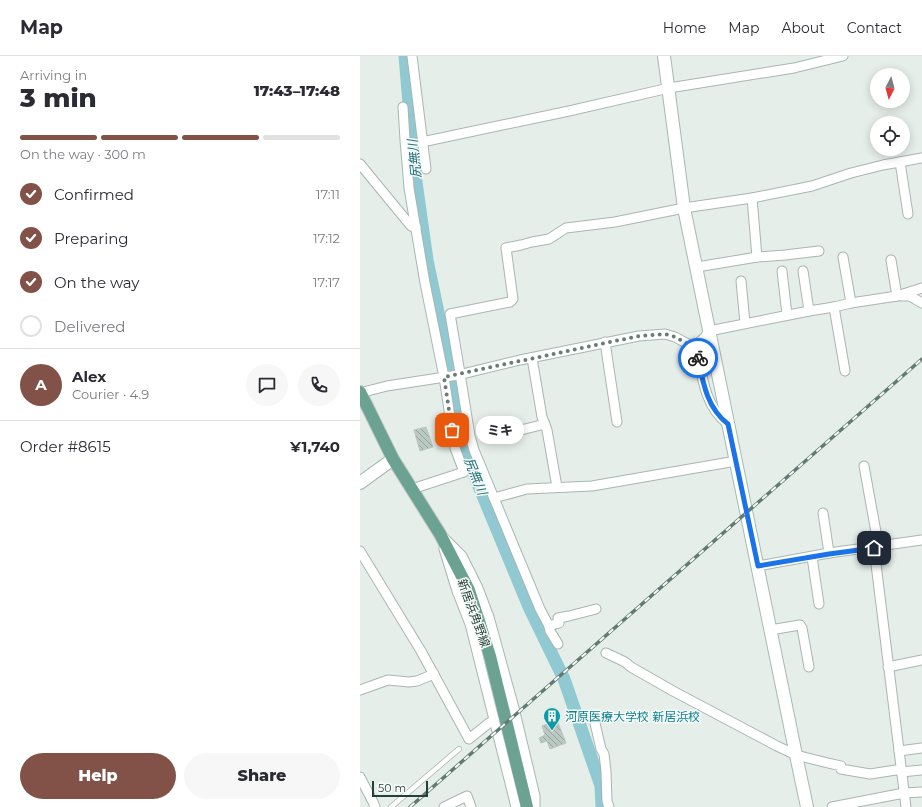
<!DOCTYPE html>
<html lang="en">
<head>
<meta charset="utf-8">
<style>
  :root { --surface:#fff; --page:#f7f7f7; --text:#2b2b33; --muted:#7c7c81; --line:#e1e1e2; --accent:#825249 }
  body { margin:0; font-family:Montserrat,"Noto Sans JP",sans-serif; background:var(--page); color:var(--text); height:100vh; display:flex; flex-direction:column; font-size:15px; white-space:nowrap }
  * { box-sizing:border-box; margin:0 }
  p { font-size:13px; color:var(--muted) }
  .icon { flex:none; width:22px; height:22px; fill:none; stroke:currentColor; stroke-width:2; stroke-linecap:round; stroke-linejoin:round }
  .map { position:relative; flex:1; overflow:hidden }
  .drawer { display:flex; flex-direction:column; background:var(--surface); width:360px }
  .drawer>* { flex:none }
  .needle { width:26px; rotate:186deg }
  .fabs { position:absolute; left:510px; top:12px; display:grid; gap:8px }
  .fabs a { display:grid; place-items:center; width:40px; height:40px; border-radius:50%; background:var(--surface); box-shadow:0 2px 10px #0003; font-size:20px }
  .scale { position:absolute; left:12px; bottom:10px; width:56px; box-sizing:border-box; padding-left:4px; border:2px solid #254038; border-top:0; font-size:11px; line-height:14px; white-space:nowrap; color:#254038; -webkit-text-stroke:3px #f6faf8; paint-order:stroke }
  .pin { position:absolute; display:grid; place-items:center; width:34px; height:34px; color:#fff; margin:-17px; border-radius:8px; box-shadow:0 2px 6px #0006 }
  .courier { position:absolute; display:grid; place-items:center; width:40px; height:40px; margin:-20px; border:3px solid #1a73e8; border-radius:50%; background:#fff; color:#222; box-shadow:0 1px 5px #0007 }
  .bubble { position:absolute; height:28px; border-radius:14px; background:var(--surface); box-shadow:0 2px 10px #0003; font-size:13px; font-weight:800; line-height:28px; text-align:center }
  .headline em { font-style:normal; font-weight:800 }
  .headline div { display:flex; flex-direction:column-reverse }
  .headline { display:flex; align-items:center; justify-content:space-between; height:68px; padding:0 20px }
  h1 { font-size:26px; font-weight:800; line-height:30px }
  .bar { display:grid; grid-template-columns:repeat(4,1fr); gap:6px 4px; align-content:center; height:48px; padding:0 20px }
  .bar i { height:5px; border-radius:3px; background:var(--line) }
  .bar .on { background:var(--accent) }
  .bar p { grid-column:span 4 }
  .line { display:flex; align-items:center; gap:10px; padding:0 20px; border-top:1px solid var(--line) }
  .line div { flex:1 }
  .round { display:grid; place-items:center; flex:none; width:42px; height:42px; border-radius:21px; background:var(--page) }
  ol { padding:0 20px; list-style:none }
  li { display:flex; align-items:center; gap:12px; height:44px }
  li p { margin-inline-start:auto }
  li .icon { padding:4px; border-radius:50%; background:var(--accent); color:#fff; stroke-width:4 }
  li:last-child { color:var(--muted) }
  li i { width:22px; height:22px; border:2px solid var(--line); border-radius:50% }
  .primary-button { display:flex; gap:8px; margin-top:auto; padding:8px 20px }
  .primary-button a { flex:1; height:46px; border-radius:24px; background:var(--accent); color:#fff; font-size:16px; font-weight:800; line-height:46px; text-align:center }
  .primary-button a+a { background:var(--page); color:var(--text) }
  header { display:flex; align-items:center; gap:24px; box-sizing:border-box; height:56px; padding:0 20px; background:var(--surface); border-bottom:1px solid var(--line) }
  header strong { font-size:19px }
  nav { display:flex; gap:22px; margin-inline-start:auto; font-size:14px }
  main { display:flex; flex:1; min-height:0 }
  .map>svg:first-child { display:block }
  .lines { fill:none; stroke-linecap:round; stroke-linejoin:round }
  .river { stroke:#90c9d1; stroke-width:13 }
  .building { fill:url(#building-back-hatch); stroke:#b8c8c1 }
  .lane-casing { stroke:#a8b6b1; stroke-width:6 }
  .street-casing { stroke:#a8b6b1; stroke-width:11 }
  .secondary-casing { stroke:#a4bab1; stroke-width:14 }
  .primary-casing { stroke:#c2cac7; stroke-width:14 }
  .lane { stroke:#fff; stroke-width:4.5 }
  .street { stroke:#fff; stroke-width:9 }
  .secondary { stroke:#fff; stroke-width:12 }
  .primary { stroke:#6ca292; stroke-width:12 }
  .rail-casing { stroke:#607b73; stroke-width:3.5 }
  .rail { stroke:#f6faf8; stroke-width:2; stroke-dasharray:6; stroke-linecap:butt }
  .done { stroke:#697d76; stroke-width:4; stroke-dasharray:0 7.2 }
  .route { stroke:#1a73e8; stroke-width:5 }
  .labels { text-anchor:middle; dominant-baseline:central; stroke-width:3; stroke-linejoin:round; paint-order:stroke }
  .street-label { font-size:12px; fill:#254038; stroke:#f6faf8 }
  .culture-label { font-size:12px; fill:#0d838f; stroke:#f6faf8; text-anchor:start }
  .water-label { font-size:13px; font-style:italic; fill:#206f7b; stroke:#f6faf8 }
</style>
</head>
<body>
<header>
<strong>Map</strong>
<nav><a>Home</a><a>Map</a><a>About</a><a>Contact</a></nav>
</header>
<main>
<section class="drawer">
<div class="headline"><div><h1>3 min</h1><p>Arriving in</p></div><em>17:43–17:48</em></div>
<div class="bar"><i class="on"></i><i class="on"></i><i class="on"></i><i></i><p>On the way · 300 m</p></div>
<ol>
<li><svg class="icon" aria-label="check" viewBox="0 0 24 24"><path d="M5 12l5 5 9-10"/></svg>Confirmed<p>17:11</p></li>
<li><svg class="icon" aria-label="check" viewBox="0 0 24 24"><path d="M5 12l5 5 9-10"/></svg>Preparing<p>17:12</p></li>
<li><svg class="icon" aria-label="check" viewBox="0 0 24 24"><path d="M5 12l5 5 9-10"/></svg>On the way<p>17:17</p></li>
<li><i></i>Delivered</li>
</ol>
<div class="line" style="height:72px"><b class="round" style="background:var(--accent);color:#fff">A</b><div><b>Alex</b><p>Courier · 4.9</p></div><a class="round"><svg class="icon" aria-label="chat" viewBox="0 0 24 24"><path d="M4 5h16v11H9l-5 4z"/></svg></a><a class="round"><svg class="icon" aria-label="phone" viewBox="0 0 24 24"><path d="M5 4h4l2 5-3 2q2 4 5 5l2-3 5 2v4C11 20 4 13 5 4z"/></svg></a></div>
<div class="line" style="height:52px"><div>Order #8615</div><b>¥1,740</b></div>
<div class="primary-button"><a>Help</a><a>Share</a></div>
</section>
<div class="map">
<svg width="562" height="751" viewBox="0 0 562 751">
  <defs>
    <pattern id="building-back-hatch" width="6" height="6" patternUnits="userSpaceOnUse"><rect width="6" height="6" fill="#bbc9c3"/><path d="M-1 5l2 2M0 0l6 6M5-1l2 2" fill="none" stroke="#98a59f"/></pattern>
  </defs>
  <rect width="100%" height="100%" fill="#e6eeea"/>
  <g class="lines">
    <path class="river" d="M45,0L55,119L67,204L87,299L102,388L114,418L170,553L204,623L241,730L242,751"/>
  </g>
  <g class="building">
    <path d="M66,371L73,391L60,395L54,374Z"/>
    <path d="M197,664L206,687L190,693L187,685L181,687L179,682L185,679L182,670Z"/>
  </g>
  <g class="lines">
    <g class="lane-casing">
      <path id="lane" d="M31,751L99,693"/>
    </g>
    <g class="street-casing">
      <g id="street">
        <path d="M52,0L66,113"/>
        <path d="M43,51L45,84L49,132L65,227L84,321L92,374L95,392L104,416L52,433"/>
        <path d="M62,86L209,55L309,32L434,12L483,0"/>
        <path d="M540,106L548,158"/>
        <path d="M0,108L51,170L56,171"/>
        <path d="M392,142L397,201"/>
        <path d="M483,201L491,247"/>
        <path d="M531,204L537,240"/>
        <path d="M337,211L397,201L425,199L459,195"/>
        <path d="M422,215L427,259"/>
        <path d="M443,215L449,255"/>
        <path d="M381,225L385,267"/>
        <path d="M541,240H550L562,247"/>
        <path d="M474,251L485,315"/>
        <path d="M245,286L257,366"/>
        <path d="M335,290L337,294C342,321 345,351 368,368"/>
        <path d="M172,302L182,361L187,374L197,431"/>
        <path d="M0,337L27,330L98,319L160,304L279,280L305,278L315,281L328,288L335,290L345,281L349,275L449,255L474,251L491,247L537,240L562,232"/>
        <path d="M148,376L165,373L185,368"/>
        <path d="M504,410L518,487L514,492L546,751"/>
        <path d="M134,442L167,433L232,430L376,405"/>
        <path d="M463,457L469,497"/>
        <path d="M85,483L102,500L118,532L129,561L154,652L175,740V751"/>
        <path d="M84,493L97,535L110,568L156,751"/>
        <path d="M0,495L61,595L109,683L129,667L134,664"/>
        <path d="M452,501L459,548"/>
        <path d="M398,510L469,497L562,484"/>
        <path d="M236,553L209,560L198,562L199,567L189,570L180,553L114,394L110,380L98,305L90,258L150,246L153,243L146,192L161,189L172,186L189,183L206,172L255,166L324,152L392,142L452,130L491,117L523,109L562,102"/>
        <path d="M189,570L190,575L198,588"/>
        <path d="M410,574L440,569L442,572L449,611"/>
        <path d="M246,597L265,606L271,611L313,635L417,690L436,699L468,707L481,710V713L510,718L536,714H541"/>
        <path d="M528,611L562,604"/>
        <path d="M0,634L28,624L49,626L57,625L74,618"/>
        <path d="M234,663L241,693L244,698L246,715L247,745L249,751"/>
        <path d="M539,695L562,692"/>
        <path d="M541,716L562,714"/>
        <path d="M0,721L13,746L15,751"/>
        <path d="M84,751L107,740L111,751"/>
        <path d="M472,751L544,737L562,736"/>
      </g>
    </g>
    <g class="secondary-casing">
      <g id="secondary">
        <path d="M304,0L324,152L436,699L447,751"/>
        <path d="M0,427L33,403"/>
      </g>
    </g>
    <g class="primary-casing">
      <path id="primary" d="M0,336L33,403L80,478L109,534L130,600L167,751"/>
    </g>
    <use href="#lane" class="lane"/>
    <use href="#street" class="street"/>
    <use href="#secondary" class="secondary"/>
    <use href="#primary" class="primary"/>
    <g class="rail-casing">
      <path id="rail" d="M50,751L562,303"/>
    </g>
    <use href="#rail" class="rail"/>
  </g>
  <g class="lines">
    <path class="done" d="M92,374L84,321L279,280L305,278L315,281L328,288L335,290L337,294L338,302"/>
    <path class="route" d="M338,302C343,327 347,352 368,368L398,510L469,498L514,492"/>
  </g>
  <defs>
    <g id="building-pin" transform="scale(0.9)"><path d="M0 17L-7.5 6A9.5 9.5 0 1 1 7.5 6Z" fill="#0f9aa8" stroke="#f6faf8"/><path d="M-4-6H4V6H1V3H-1V6H-4ZM-2.5-4.3h1.7v1.8h-1.7ZM.8-4.3h1.7v1.8H.8ZM-2.5-1h1.7V.8h-1.7ZM.8-1h1.7V.8H.8Z" fill="#fff"/></g>
  </defs>
  <g fill-rule="evenodd">
    <use href="#building-pin" x="192" y="660"/>
  </g>
  <g class="labels">
    <g class="street-label">
      <text transform="translate(114 557) rotate(70)">新居浜角野線</text>
    </g>
    <g class="culture-label">
      <text x="205" y="660">河原医療大学校 新居浜校</text>
    </g>
    <g class="water-label">
      <text transform="translate(54 103) rotate(-96)">尻無川</text>
      <text transform="translate(116 420) rotate(68)">尻無川</text>
    </g>
  </g>
</svg>
<div class="fabs">
<a><svg class="needle" viewBox="-14 -14 28 28"><path d="M0-13l5 13h-10z" fill="#e53935"/><path d="M0 13l5-13h-10z" fill="#7c7c81"/></svg></a>
<a><svg class="icon" aria-label="locate" viewBox="0 0 24 24"><circle cx="12" cy="12" r="6"/><path d="M12 2v4M12 18v4M2 12h4M18 12h4"/></svg></a>
</div>
<div class="scale">50 m</div>
<div class="pin" style="left:92px;top:374px;background:#ea580c"><svg class="icon" aria-label="bag" viewBox="0 0 24 24"><path d="M5 8h14l-1 12H6zM9 8a3 3 0 0 1 6 0"/></svg></div>
<div class="pin" style="left:514px;top:492px;background:#1f2937"><svg class="icon" aria-label="home" viewBox="0 0 24 24"><path d="M3 11l9-7 9 7M6 9v11h12V9"/></svg></div>
<div class="courier" style="left:338px;top:302px"><svg class="icon" aria-label="bike" viewBox="0 0 24 24"><circle cx="6" cy="16" r="4"/><circle cx="18" cy="16" r="4"/><path d="M6 16l4-8h5l3 8M10 8l3 8H6M13 5h3"/></svg></div>
<div class="bubble" style="left:116px;top:360px;width:48px">ミキ</div>
</div>
</main>
</body>
</html>
